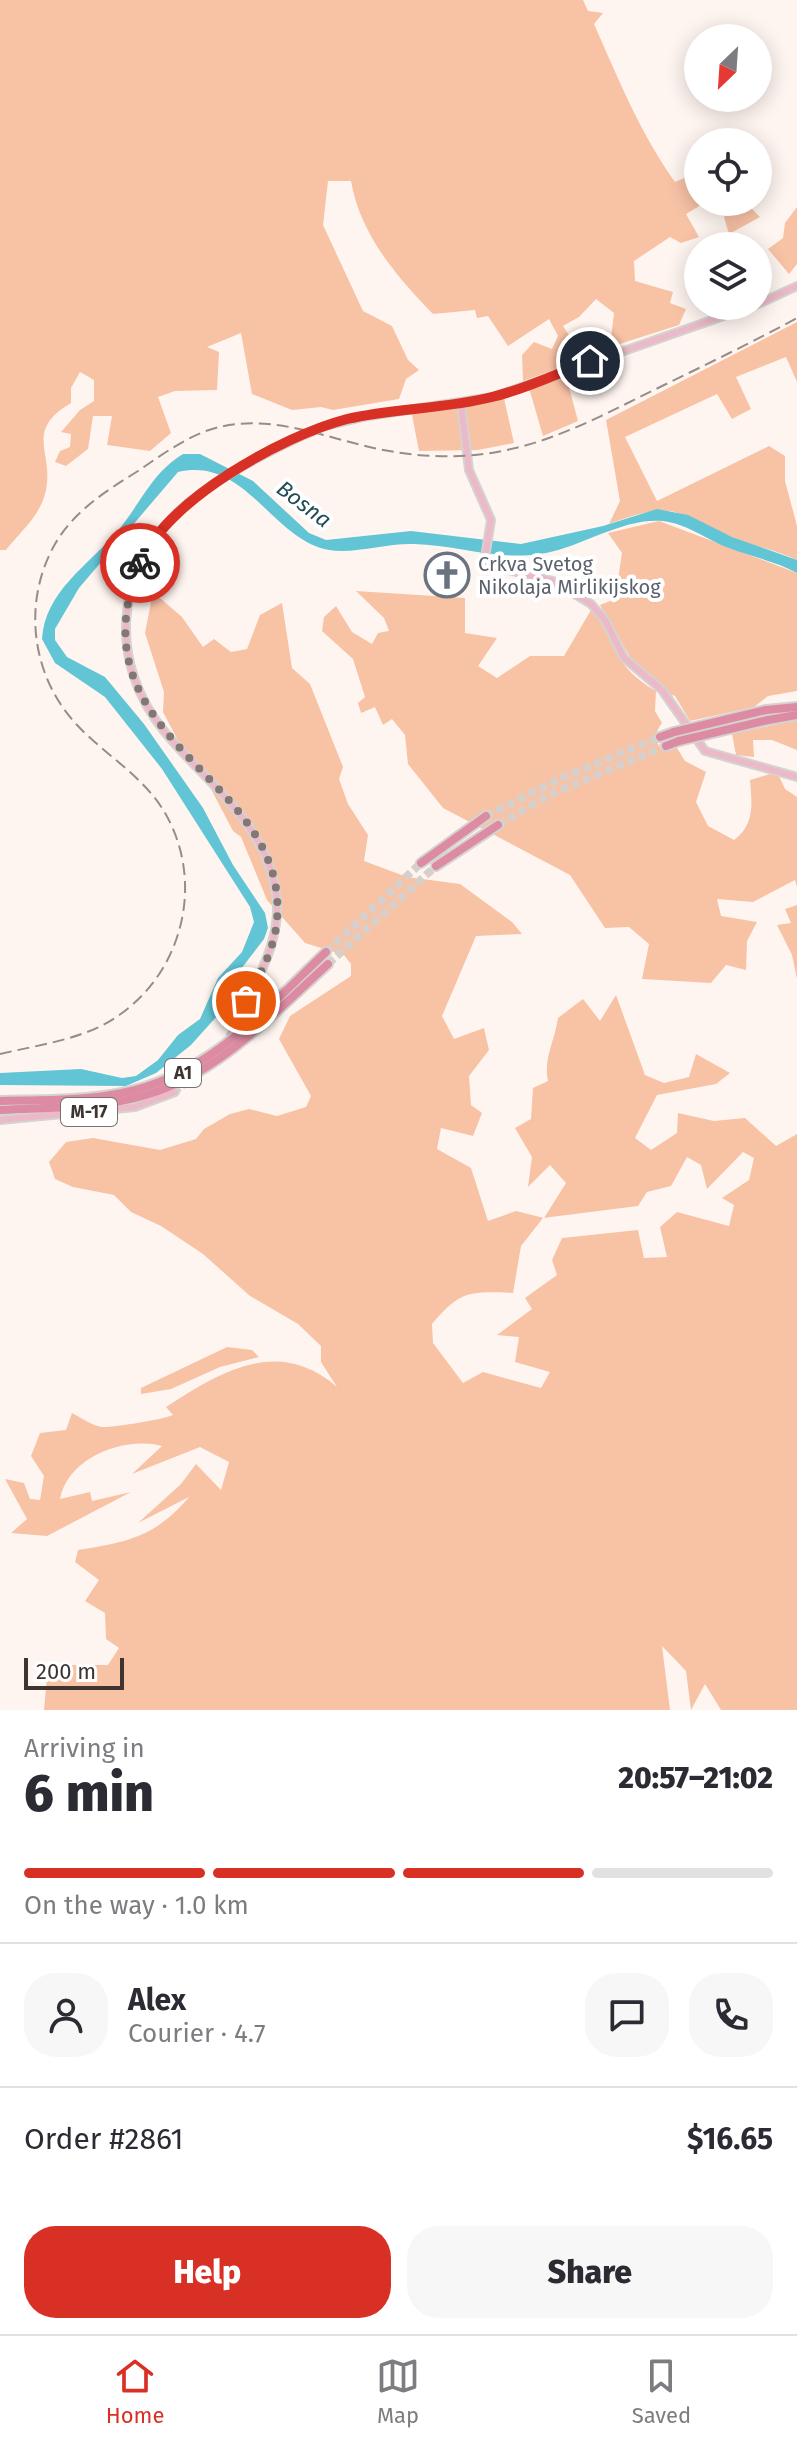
<!DOCTYPE html>
<html lang="en">
<head>
<meta charset="utf-8">
<style>
  :root { --surface:#fff; --page:#f7f7f7; --text:#2b2b33; --muted:#7c7c81; --line:#e1e1e2; --accent:#d93025 }
  body { margin:0; font-family:"Fira Sans",sans-serif; background:var(--page); color:var(--text); height:100vh; display:flex; flex-direction:column; font-size:30px; white-space:nowrap }
  * { box-sizing:border-box; margin:0 }
  p { font-size:26px; color:var(--muted) }
  .icon { flex:none; width:44px; height:44px; fill:none; stroke:currentColor; stroke-width:2; stroke-linecap:round; stroke-linejoin:round }
  .map { position:relative; height:1710px; overflow:hidden }
  .side { display:flex; flex-direction:column; background:var(--surface); flex:1 }
  .side>* { flex:none }
  .needle { width:52px; rotate:205deg }
  .fabs { position:absolute; left:684px; top:24px; display:grid; gap:16px }
  .fabs a { display:grid; place-items:center; width:88px; height:88px; border-radius:50%; background:var(--surface); box-shadow:0 4px 20px #0003; font-size:40px }
  .scale { position:absolute; left:24px; bottom:20px; width:100px; box-sizing:border-box; padding-left:8px; border:4px solid #3e3530; border-top:0; font-size:22px; line-height:28px; white-space:nowrap; color:#3e3530; -webkit-text-stroke:6px #fff; paint-order:stroke }
  .pin { position:absolute; display:grid; place-items:center; width:68px; height:68px; color:#fff; margin:-34px; border:4px solid #fff; border-radius:50%; box-shadow:0 2px 8px #0007 }
  .courier { position:absolute; display:grid; place-items:center; width:80px; height:80px; margin:-40px; border:6px solid #d93025; border-radius:50%; background:#fff; color:#222; box-shadow:0 2px 10px #0007 }
  .head em { font-style:normal; font-weight:800 }
  .head div { display:flex; flex-direction:column-reverse }
  .head { display:flex; align-items:center; justify-content:space-between; height:136px; padding:0 24px }
  h1 { font-size:52px; font-weight:800; line-height:60px }
  .bar { display:grid; grid-template-columns:repeat(4,1fr); gap:12px 8px; align-content:center; height:96px; padding:0 24px }
  .bar i { height:10px; border-radius:6px; background:var(--line) }
  .bar .on { background:var(--accent) }
  .bar p { grid-column:span 4 }
  .line { display:flex; align-items:center; gap:20px; padding:0 24px; border-top:2px solid var(--line) }
  .line div { flex:1 }
  .round { display:grid; place-items:center; flex:none; width:84px; height:84px; border-radius:32px; background:var(--page) }
  .button { display:flex; gap:16px; margin-top:auto; padding:16px 24px }
  .button a { flex:1; height:92px; border-radius:32px; background:var(--accent); color:#fff; font-size:32px; font-weight:800; line-height:92px; text-align:center }
  .button a+a { background:var(--page); color:var(--text) }
  .menu { display:flex; justify-content:space-around; align-items:center; height:112px; border-top:2px solid var(--line); background:var(--surface); font-size:22px; color:var(--muted) }
  .menu a { display:grid; justify-items:center; gap:4px }
  .menu .on { color:var(--accent) }
  .map>svg:first-child { display:block }
  .green { fill:#f8c2a5; fill-rule:evenodd }
  .water { fill:#62c5d5 }
  .lines { fill:none; stroke-linecap:round; stroke-linejoin:round }
  .major-tunnel { stroke:#d8cfca; stroke-width:6; stroke-dasharray:6 3; stroke-linecap:butt }
  .highway-tunnel { stroke:#d8cfca; stroke-width:8; stroke-dasharray:8 4; stroke-linecap:butt }
  .major-casing { stroke:#d5d3d1; stroke-width:10 }
  .highway-casing { stroke:#d5d3d1; stroke-width:12 }
  .major { stroke:#ebb9c8; stroke-width:6 }
  .highway { stroke:#dd8ba3; stroke-width:8 }
  .rail { stroke:#968d88; stroke-width:2; stroke-dasharray:12 6; stroke-linecap:butt }
  .major-bridge-casing { stroke:#d5d3d1; stroke-width:10; stroke-linecap:butt }
  .highway-bridge-casing { stroke:#d5d3d1; stroke-width:12; stroke-linecap:butt }
  .major-bridge { stroke:#ebb9c8; stroke-width:6 }
  .highway-bridge { stroke:#dd8ba3; stroke-width:8 }
  .done { stroke:#827873; stroke-width:8; stroke-dasharray:0 14.4 }
  .route { stroke:#d93025; stroke-width:10 }
  .labels { text-anchor:middle; dominant-baseline:central; stroke-width:8; stroke-linejoin:round; paint-order:stroke }
  .shield { fill:#fff; stroke:#78726e; stroke-width:2 }
  .shield-label { font-size:18px; font-weight:bold; fill:#3e3530 }
  .worship-label { font-size:20px; fill:#5b616d; stroke:#fff; text-anchor:start }
  .water-label { font-size:22px; font-style:italic; fill:#204c54; stroke:#fff }
</style>
</head>
<body>
<div class="map">
<svg width="797" height="1710" viewBox="0 0 797 1710">
  <rect width="100%" height="100%" fill="#fff5f0"/>
  <g class="green">
    <path d="M0,0H583L588,11L603,13L594,24C618,78 640,133 675,182L698,172V202H706L686,214L699,237L681,243L670,237L634,261L635,281L673,292L670,303L686,309L679,325L610,347L614,313L596,299L579,317L563,326L585,359L523,381L522,355L534,342L552,349L558,336L549,319L508,346L488,316L477,318L475,310L433,314C396,276 360,234 351,181H328L323,225L363,311L392,326L408,360L419,370L406,379L399,399L333,410L321,407L292,410L252,394L241,333L207,347L219,352L217,390L175,391L158,397L171,433L150,451L107,445L112,416H93L88,449L66,466L55,462L60,451L70,447L71,434L61,432L80,410L94,401V380L80,372L71,388V403C22,432 56,453 45,494C39,517 20,532 6,550H0Z"/>
    <path d="M734,202L752,209L760,217L729,234L724,217Z"/>
    <path d="M797,207V264L789,274L768,249L783,238L785,223Z"/>
    <path d="M797,322V382L786,357L736,377L751,409L732,419L717,394L625,437L657,501L769,446L785,456V481L797,526V560C776,550 753,546 732,537C671,512 677,499 609,524L620,501L606,420Z"/>
    <path d="M566,376L578,421L543,436L529,388Z"/>
    <path d="M503,394L514,443L478,450L419,451L411,410Z"/>
    <path d="M659,521L797,573V691L768,696L754,707L690,721L675,696L667,693L661,684L634,664L600,605L615,599L622,553L608,533Z"/>
    <path d="M356,591L465,598V633L497,638L478,666L497,678L530,656H564L591,610C622,643 607,662 656,691L655,711L662,723C654,733 655,741 662,751L677,748L685,761L706,772L696,802L708,826L734,840C755,824 752,804 750,780L777,772L785,789L797,797V887L795,880L753,902L717,899L721,916L757,922L747,941L746,970L726,965L711,983L642,979L649,944L629,927L605,928L570,875L443,808L408,764L405,735L392,719L383,725L375,707L361,713L358,703L365,697L353,659L322,631L324,617L336,606L352,632L372,644L378,633L389,631L384,618Z"/>
    <path d="M153,592L182,617L203,647L214,639L231,652L247,649L260,615L282,603L292,668L310,684L343,767L339,779L348,804L368,835L364,861L407,877L460,884L512,922L522,934L476,936L442,1016L454,1039L484,1028L489,1050L469,1076L471,1105L482,1113L473,1136L441,1128L437,1149L471,1168L488,1221L516,1211L544,1218L566,1183L550,1165L528,1187L532,1157L515,1128L531,1119L533,1088L548,1081C543,1059 555,1040 558,1018L583,999L600,1021L616,995L645,1075L664,1083L689,1077L696,1054L730,1073L716,1084L657,1095L635,1138L651,1150L677,1133L678,1113L714,1121L745,1118L776,1146L797,1134V1710H721L705,1684L691,1710L686,1671L662,1646L670,1710H44L48,1665H108L119,1648L106,1639L105,1613L85,1601L99,1580L75,1562L78,1550C128,1542 155,1537 189,1497L138,1523L181,1484L196,1464L221,1490L229,1462L200,1447L132,1474L162,1446C125,1436 68,1457 60,1499L90,1492L92,1501L131,1492L47,1536L11,1533L27,1519L5,1479L24,1483L30,1499L40,1500L44,1476L31,1456L40,1433L66,1430L72,1413C80,1417 93,1426 102,1427C110,1428 166,1419 173,1415L166,1407C223,1370 279,1337 337,1387L321,1362V1346L298,1324L250,1296L203,1254L161,1226L131,1212L114,1195L73,1187L55,1179L49,1162L66,1142L93,1138L160,1150L196,1139L204,1129L230,1114L249,1109L277,1116L306,1107L311,1096L279,1039L290,1016L351,976V964L344,955L305,943L267,900L241,837L233,831L202,772L182,748L163,712L164,692L145,633ZM743,1152L754,1158L749,1180L722,1198L734,1205L729,1226L677,1212L660,1227L667,1257L644,1258L638,1230L562,1238L552,1260L557,1275L525,1298L532,1309L497,1335L519,1337L515,1362L550,1372L541,1388L483,1372L463,1383L433,1343L432,1324C460,1291 469,1291 513,1293L521,1246L543,1218L638,1206L647,1192L671,1186L687,1157L701,1165L707,1189Z"/>
    <path d="M797,720V750L772,740H753L754,757L736,755L732,734Z"/>
    <path d="M797,905V979L792,955L777,925L791,923L785,909Z"/>
    <path d="M227,1347L252,1350L259,1357L220,1367L171,1389L141,1394V1388Z"/>
  </g>
  <path class="water" d="M183,454H200L253,481L309,533L326,540L411,531L521,544L603,526L657,509L688,515L732,537L797,560V573C775,561 752,557 729,548C707,540 686,523 662,521C623,518 583,546 546,553C499,562 459,545 414,544C386,543 356,554 329,550C272,540 246,456 178,472L79,588L55,629V640L67,657L105,677L144,724L203,808L233,865L265,913L268,928L264,939L234,978L217,1016L191,1045L156,1073L126,1086L0,1085V1073L81,1069L122,1078L136,1076L158,1060L178,1035L200,1019L218,978L242,952L254,922L250,907L162,769L105,697L55,663L42,639C45,592 87,566 115,534C140,506 150,474 183,454Z"/>
  <g class="lines">
    <g class="major-tunnel">
      <path d="M223,1044L236,1024"/>
      <path d="M175,1092L195,1077"/>
    </g>
    <g class="highway-tunnel">
      <path d="M486,816L559,779L660,737"/>
      <path d="M498,825L549,795L666,746"/>
      <path d="M326,952L421,863"/>
      <path d="M328,964L436,866"/>
    </g>
    <g class="major-casing">
      <g id="major">
        <path d="M758,304L797,286"/>
        <path d="M461,404L469,470L491,520L484,564L553,581L591,604L605,620L624,658L662,690L705,751L797,777"/>
        <path d="M325,426L368,416L493,397L752,306"/>
        <path d="M236,1024C255,982 283,941 276,893C266,822 206,783 164,731C109,663 114,575 177,513C209,482 256,458 295,439"/>
        <path d="M0,1120L135,1107L175,1092"/>
      </g>
    </g>
    <g class="highway-casing">
      <g id="highway">
        <path d="M766,710L797,707"/>
        <path d="M768,720L797,715"/>
        <path d="M660,737L674,732"/>
        <path d="M666,746L679,741"/>
        <path d="M421,863L486,816"/>
        <path d="M436,866L498,825"/>
        <path d="M0,1101C40,1100 83,1101 122,1093C208,1076 265,1010 326,952"/>
        <path d="M0,1110C48,1107 100,1109 146,1095C219,1073 273,1014 328,964"/>
      </g>
    </g>
    <use href="#major" class="major"/>
    <use href="#highway" class="highway"/>
    <path class="rail" d="M0,1054C34,1046 70,1041 101,1026C180,986 210,884 162,808C140,774 104,754 77,725C31,676 22,602 55,544C74,511 106,491 138,471C160,456 183,439 209,430C266,411 322,437 378,449C417,457 458,459 497,452C554,442 605,414 656,389C703,366 751,343 797,318"/>
    <g class="major-bridge-casing">
      <path id="major-bridge" d="M295,439L325,426"/>
    </g>
    <g class="highway-bridge-casing">
      <g id="highway-bridge">
        <path d="M674,732L766,710"/>
        <path d="M679,741L768,720"/>
      </g>
    </g>
    <use href="#major-bridge" class="major-bridge"/>
    <use href="#highway-bridge" class="highway-bridge"/>
  </g>
  <g class="lines">
    <path class="done" d="M140,563C66,747 298,775 276,928C272,954 258,978 246,1001"/>
    <path class="route" d="M140,563C167,500 282,436 347,419C395,408 445,409 492,397C526,389 558,373 590,361"/>
  </g>
  <defs>
    <g id="church-ring" transform="scale(2.3)"><circle r="9.5" fill="#fff" stroke="#6b7280" stroke-width="1.5"/><path d="M-1.2-6h2.4v3.5h3.3v2.4h-3.3V6h-2.4V-.1h-3.3v-2.4h3.3Z" fill="#6b7280"/></g>
  </defs>
  <g fill-rule="evenodd">
    <use href="#church-ring" x="447" y="575"/>
  </g>
  <g class="labels">
    <g class="shield">
      <rect x="165" y="1059" width="36" height="28" rx="6"/>
      <rect x="61" y="1098" width="56" height="28" rx="6"/>
    </g>
    <g class="shield-label">
      <text x="183" y="1073">A1</text>
      <text x="89" y="1112">M-17</text>
    </g>
    <g class="worship-label">
      <text x="478" y="564">Crkva Svetog<tspan x="478" dy="23">Nikolaja Mirlikijskog</tspan></text>
    </g>
    <g class="water-label">
      <text transform="translate(304 504) rotate(37)">Bosna</text>
    </g>
  </g>
</svg>
<div class="fabs">
<a><svg class="needle" viewBox="-14 -14 28 28"><path d="M0-13l5 13h-10z" fill="#e53935"/><path d="M0 13l5-13h-10z" fill="#7c7c81"/></svg></a>
<a><svg class="icon" aria-label="locate" viewBox="0 0 24 24"><circle cx="12" cy="12" r="6"/><path d="M12 2v4M12 18v4M2 12h4M18 12h4"/></svg></a>
<a><svg class="icon" aria-label="layers" viewBox="0 0 24 24"><path d="M12 4l9 5-9 5-9-5zM3 14l9 5 9-5"/></svg></a>
</div>
<div class="scale">200 m</div>
<div class="pin" style="left:246px;top:1001px;background:#ea580c"><svg class="icon" aria-label="bag" viewBox="0 0 24 24"><path d="M5 8h14l-1 12H6zM9 8a3 3 0 0 1 6 0"/></svg></div>
<div class="pin" style="left:590px;top:361px;background:#1f2937"><svg class="icon" aria-label="home" viewBox="0 0 24 24"><path d="M3 11l9-7 9 7M6 9v11h12V9"/></svg></div>
<div class="courier" style="left:140px;top:563px"><svg class="icon" aria-label="bike" viewBox="0 0 24 24"><circle cx="6" cy="16" r="4"/><circle cx="18" cy="16" r="4"/><path d="M6 16l4-8h5l3 8M10 8l3 8H6M13 5h3"/></svg></div>
</div>
<section class="side">
<div class="head"><div><h1>6 min</h1><p>Arriving in</p></div><em>20:57–21:02</em></div>
<div class="bar"><i class="on"></i><i class="on"></i><i class="on"></i><i></i><p>On the way · 1.0 km</p></div>
<div class="line" style="height:144px"><a class="round"><svg class="icon" aria-label="person" viewBox="0 0 24 24"><circle cx="12" cy="8" r="4"/><path d="M4 21q1-7 8-7t8 7"/></svg></a><div><b>Alex</b><p>Courier · 4.7</p></div><a class="round"><svg class="icon" aria-label="chat" viewBox="0 0 24 24"><path d="M4 5h16v11H9l-5 4z"/></svg></a><a class="round"><svg class="icon" aria-label="phone" viewBox="0 0 24 24"><path d="M5 4h4l2 5-3 2q2 4 5 5l2-3 5 2v4C11 20 4 13 5 4z"/></svg></a></div>
<div class="line" style="height:104px"><div>Order #2861</div><b>$16.65</b></div>
<div class="button"><a>Help</a><a>Share</a></div>
</section>
<nav class="menu">
<a class="on"><svg class="icon" aria-label="home" viewBox="0 0 24 24"><path d="M3 11l9-7 9 7M6 9v11h12V9"/></svg>Home</a>
<a><svg class="icon" aria-label="map" viewBox="0 0 24 24"><path d="M3 6l6-2 6 2 6-2v14l-6 2-6-2-6 2zM9 4v14M15 6v14"/></svg>Map</a>
<a><svg class="icon" aria-label="saved" viewBox="0 0 24 24"><path d="M7 4h10v16l-5-4-5 4z"/></svg>Saved</a>
</nav>
</body>
</html>
